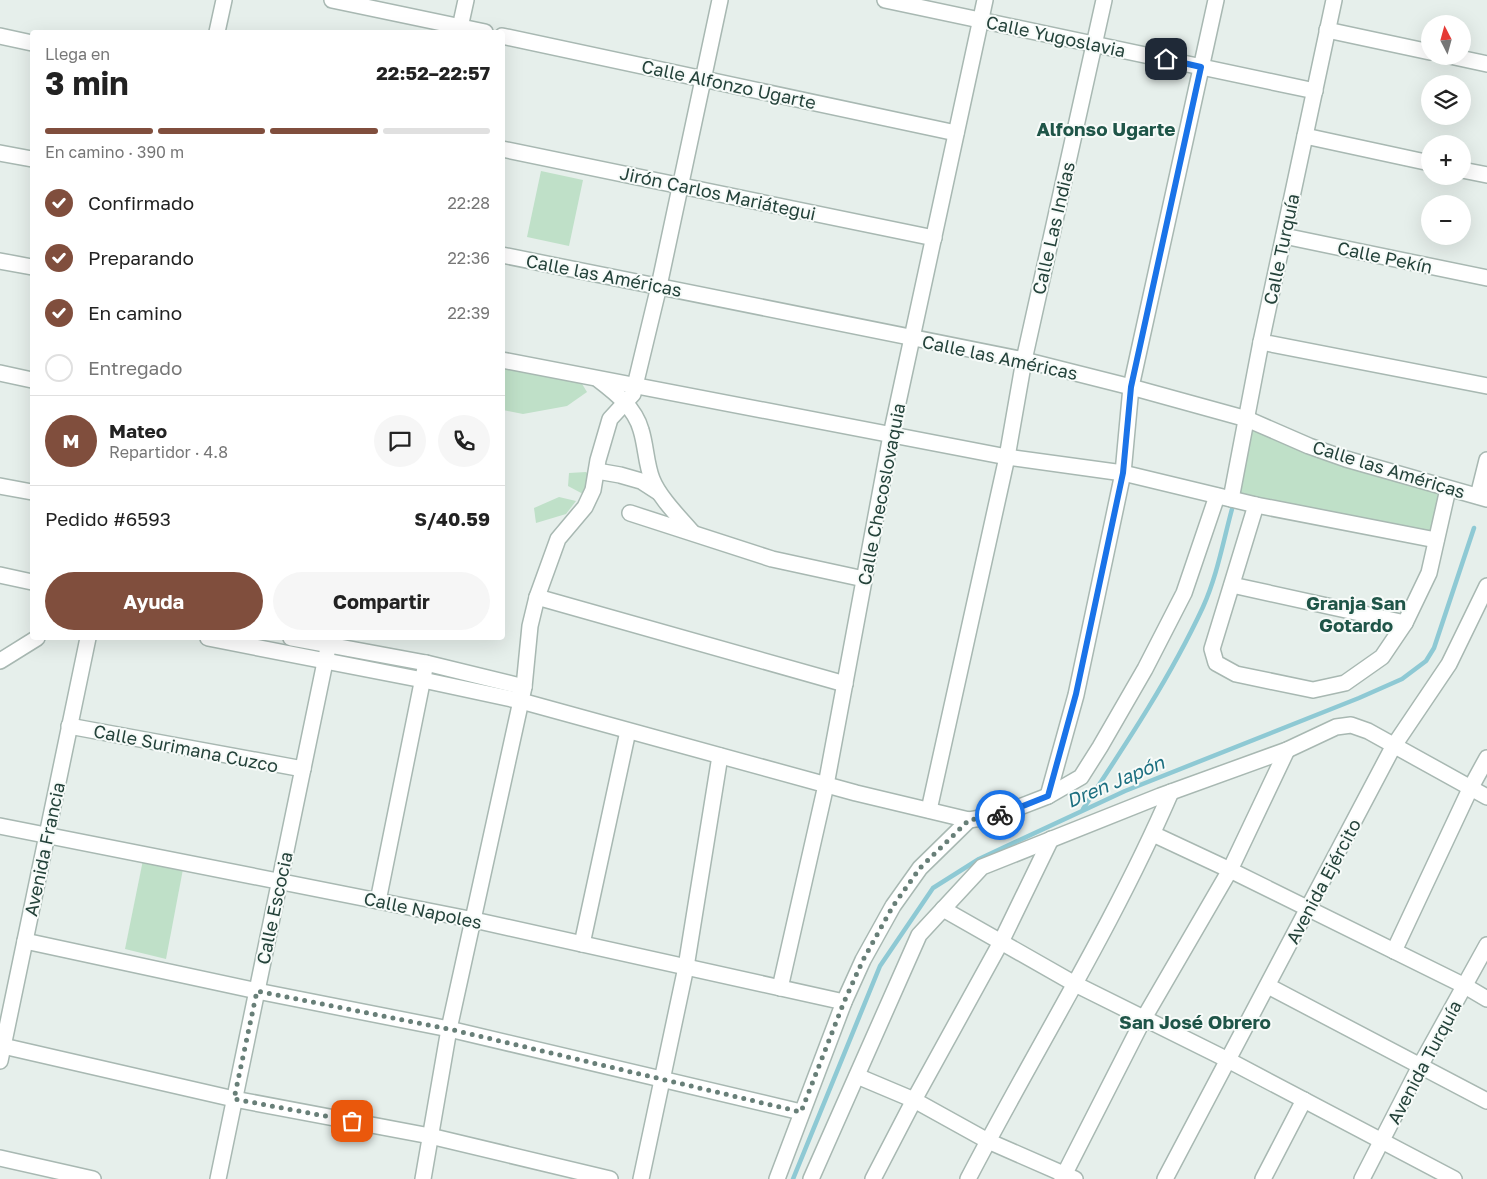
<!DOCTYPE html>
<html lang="es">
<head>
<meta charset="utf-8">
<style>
  :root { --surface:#fff; --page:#f6f6f6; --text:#222; --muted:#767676; --line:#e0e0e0; --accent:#804e3d }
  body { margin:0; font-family:"Golos Text",sans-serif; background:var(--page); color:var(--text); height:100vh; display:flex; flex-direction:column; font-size:19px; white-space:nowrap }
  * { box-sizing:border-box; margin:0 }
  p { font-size:16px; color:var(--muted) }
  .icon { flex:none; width:28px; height:28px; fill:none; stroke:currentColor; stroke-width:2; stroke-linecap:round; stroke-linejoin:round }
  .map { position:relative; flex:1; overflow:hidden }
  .drawer { position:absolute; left:30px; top:30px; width:475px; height:610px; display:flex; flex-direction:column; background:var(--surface); border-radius:5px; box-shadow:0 5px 20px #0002 }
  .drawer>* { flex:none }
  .needle { width:32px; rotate:354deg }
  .fabs { position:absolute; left:1421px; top:15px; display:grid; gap:10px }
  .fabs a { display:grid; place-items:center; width:50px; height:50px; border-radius:50%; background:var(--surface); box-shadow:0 5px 20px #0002; font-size:25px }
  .pin { position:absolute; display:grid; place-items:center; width:42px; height:42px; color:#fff; margin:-21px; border-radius:10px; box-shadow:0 2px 8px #0006 }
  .courier { position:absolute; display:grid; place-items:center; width:50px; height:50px; margin:-25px; border:4px solid #1a73e8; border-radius:50%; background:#fff; color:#222; box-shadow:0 1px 6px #0007 }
  .summary em { font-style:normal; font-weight:700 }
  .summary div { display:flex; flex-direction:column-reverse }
  .summary { display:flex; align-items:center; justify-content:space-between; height:85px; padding:0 15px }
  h1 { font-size:32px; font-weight:700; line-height:38px }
  .bar { display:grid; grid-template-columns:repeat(4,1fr); gap:8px 5px; align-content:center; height:60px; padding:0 15px }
  .bar i { height:6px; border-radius:4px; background:var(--line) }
  .bar .active { background:var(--accent) }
  .bar p { grid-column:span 4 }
  .line { display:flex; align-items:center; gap:12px; padding:0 15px; border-top:1px solid var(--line) }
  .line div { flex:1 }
  .round { display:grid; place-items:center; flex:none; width:52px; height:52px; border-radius:26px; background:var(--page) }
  ol { padding:0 15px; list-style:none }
  li { display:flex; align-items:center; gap:15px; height:55px }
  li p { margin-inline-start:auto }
  li .icon { padding:5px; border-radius:50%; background:var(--accent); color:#fff; stroke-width:4 }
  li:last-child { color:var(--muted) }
  li i { width:28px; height:28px; border:2px solid var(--line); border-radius:50% }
  .button { display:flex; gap:10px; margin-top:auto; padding:10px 15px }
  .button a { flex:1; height:58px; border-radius:30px; background:var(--accent); color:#fff; font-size:20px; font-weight:700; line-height:58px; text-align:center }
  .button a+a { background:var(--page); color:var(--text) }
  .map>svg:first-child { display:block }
  .green { fill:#bfe0c8 }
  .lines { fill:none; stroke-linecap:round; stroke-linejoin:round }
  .stream { stroke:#8ec9d4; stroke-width:4.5 }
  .minor-casing { stroke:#a8b8b2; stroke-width:18 }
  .minor { stroke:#fff; stroke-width:15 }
  .done { stroke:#687f78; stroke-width:5; stroke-dasharray:0 9 }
  .route { stroke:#1a73e8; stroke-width:6 }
  .labels { text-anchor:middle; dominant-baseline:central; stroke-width:4; stroke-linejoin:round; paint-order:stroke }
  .street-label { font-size:18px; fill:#24423a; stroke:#f7fbf9 }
  .neighbourhood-label { font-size:19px; font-weight:bold; fill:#1f5548; stroke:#f7fbf9 }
  .water-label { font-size:19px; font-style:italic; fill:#1c6f80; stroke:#f7fbf9 }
</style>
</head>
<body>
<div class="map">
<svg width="1487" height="1179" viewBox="0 0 1487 1179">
  <rect width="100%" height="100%" fill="#e6efeb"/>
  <g class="green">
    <path d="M541,171L583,180L569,246L527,237Z"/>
    <path d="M502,360L579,379L587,392L567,406L523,414L503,410Z"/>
    <path d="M1252,429L1306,454L1441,494L1433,533L1238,493Z"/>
    <path d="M586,472L591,477L583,494L568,486L569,473Z"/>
    <path d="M559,497L576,501L566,514L536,523L534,508Z"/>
    <path d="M143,860L183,869L166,959L125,949Z"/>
  </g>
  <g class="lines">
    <g class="stream">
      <path d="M1083,809C1126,744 1170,678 1203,607C1217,576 1223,542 1232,509"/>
      <path d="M793,1179L880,966L933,888L979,859L1125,791L1359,698L1402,679L1426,661L1434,648L1474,528"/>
    </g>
    <g class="minor-casing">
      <g id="minor">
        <path d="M332,0L485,32"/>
        <path d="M885,0L1315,91"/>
        <path d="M1327,30L1430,52"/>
        <path d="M217,32L224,0"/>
        <path d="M459,32L466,0"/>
        <path d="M0,36L32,43"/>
        <path d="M502,36L956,133"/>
        <path d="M1450,56L1487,64"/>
        <path d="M1305,136L1430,163"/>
        <path d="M502,149L934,238"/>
        <path d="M0,153L32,159"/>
        <path d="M1462,170L1487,175"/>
        <path d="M1284,236L1487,278"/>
        <path d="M502,255L1024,360L1131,387L1247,419L1309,446L1346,459L1487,499"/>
        <path d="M0,261L32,267"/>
        <path d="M1261,342L1487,386"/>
        <path d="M502,360L1007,457L1123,473L1256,505L1436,540"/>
        <path d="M0,373L32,380"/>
        <path d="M599,380C616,393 635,408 641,430C646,446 646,464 652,479C659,497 679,517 692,532"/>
        <path d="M597,471L620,475L641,481L658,492"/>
        <path d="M0,486L32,492"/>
        <path d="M1478,496L1487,460"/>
        <path d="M1231,499L1261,342L1334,0"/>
        <path d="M1256,505L1212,649L1216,663L1236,674L1313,690L1345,683L1382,657L1405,623L1429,573L1448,489"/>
        <path d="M630,513L772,559L864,579"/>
        <path d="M0,575L32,582"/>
        <path d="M1232,585L1405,623"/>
        <path d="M537,597L845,684"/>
        <path d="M208,638L423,680L521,701L856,793L969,820L999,815L1048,796L1081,777L1100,747L1145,669L1184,593L1217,496"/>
        <path d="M291,638L426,663L524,687"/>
        <path d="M0,661L37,638"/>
        <path d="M69,726L303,769"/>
        <path d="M1048,796L1076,695L1123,473L1131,387L1216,0"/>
        <path d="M929,810L1007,457L1024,360L1104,0"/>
        <path d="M0,826L474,920L844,1002"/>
        <path d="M1153,834L1230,870L1465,986L1487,999"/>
        <path d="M378,901L426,663"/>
        <path d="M943,909L1075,984L1228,1060L1454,1179"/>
        <path d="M25,941L257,991L449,1029L801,1112"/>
        <path d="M582,944L628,731"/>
        <path d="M1394,951L1470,789L1487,758"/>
        <path d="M1268,986L1487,1101"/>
        <path d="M780,988L826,785L891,435L985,0"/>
        <path d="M3,1046L234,1099L430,1136L610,1179"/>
        <path d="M0,1061L88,638"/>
        <path d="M857,1076L914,1100L988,1141L1075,1179"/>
        <path d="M0,1158L93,1179"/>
        <path d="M218,1179L330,638"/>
        <path d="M423,1179L449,1029L524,687L530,626L537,597L558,539L585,507L593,490L598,460L610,419L633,394L659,286L720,0"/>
        <path d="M641,1179L686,967L720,756"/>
        <path d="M777,1179L844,1002L863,960L893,906L920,868L969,820"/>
        <path d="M811,1179L919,935L982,867L1160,796L1287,750L1336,727L1351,725L1368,731L1487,797"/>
        <path d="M873,1179L914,1100L1001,942L1051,839"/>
        <path d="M968,1179C1035,1050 1113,926 1171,792"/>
        <path d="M1062,1179L1144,1018L1230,870L1287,750"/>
        <path d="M1165,1179L1393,747L1449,664L1487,586"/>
        <path d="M1263,1179L1304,1100"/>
        <path d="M1362,1179L1420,1066L1487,945"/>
      </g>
    </g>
    <use href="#minor" class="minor"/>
  </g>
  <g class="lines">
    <path class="done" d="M352,1121L234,1099L257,991L449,1029L801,1112L844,1002L863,960L893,906L920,868L969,820L1000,815"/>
    <path class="route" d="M1000,815L1048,796L1076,694L1123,473L1131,387L1201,67L1166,59"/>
  </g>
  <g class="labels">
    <g class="street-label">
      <text transform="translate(1056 36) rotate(12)">Calle Yugoslavia</text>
      <text transform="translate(729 84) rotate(12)">Calle Alfonzo Ugarte</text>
      <text transform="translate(718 193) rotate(12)">Jirón Carlos Mariátegui</text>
      <text transform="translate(1053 228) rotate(-77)">Calle Las Indias</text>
      <text transform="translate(1281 249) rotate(-78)">Calle Turquía</text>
      <text transform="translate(1385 257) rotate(12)">Calle Pekín</text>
      <text transform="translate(604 275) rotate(11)">Calle las Américas</text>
      <text transform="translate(1000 357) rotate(12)">Calle las Américas</text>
      <text transform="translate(1389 469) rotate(17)">Calle las Américas</text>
      <text transform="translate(881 494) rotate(-79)">Calle Checoslovaquia</text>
      <text transform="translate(186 748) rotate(11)">Calle Surimana Cuzco</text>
      <text transform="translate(44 849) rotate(-78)">Avenida Francia</text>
      <text transform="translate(1323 881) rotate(-62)">Avenida Ejército</text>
      <text transform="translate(274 908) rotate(-78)">Calle Escocia</text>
      <text transform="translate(423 910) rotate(12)">Calle Napoles</text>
      <text transform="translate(1424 1062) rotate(-62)">Avenida Turquía</text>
    </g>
    <g class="neighbourhood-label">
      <text x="1106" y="128">Alfonso Ugarte</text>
      <text x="1356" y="602">Granja San<tspan x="1356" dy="22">Gotardo</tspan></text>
      <text x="1195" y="1021">San José Obrero</text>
    </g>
    <g class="water-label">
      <text transform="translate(1115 781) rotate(-23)">Dren Japón</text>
    </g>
  </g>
</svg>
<div class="fabs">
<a><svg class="needle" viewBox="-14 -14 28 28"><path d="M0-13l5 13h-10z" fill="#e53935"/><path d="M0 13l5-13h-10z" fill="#767676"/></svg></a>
<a><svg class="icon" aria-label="layers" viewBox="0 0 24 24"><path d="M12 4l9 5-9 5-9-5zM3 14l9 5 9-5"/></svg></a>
<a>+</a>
<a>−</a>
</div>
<div class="pin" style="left:352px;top:1121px;background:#ea580c"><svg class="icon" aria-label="bag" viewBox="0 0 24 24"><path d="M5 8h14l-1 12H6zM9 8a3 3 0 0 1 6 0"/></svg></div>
<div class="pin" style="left:1166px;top:59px;background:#1f2937"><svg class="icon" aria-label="home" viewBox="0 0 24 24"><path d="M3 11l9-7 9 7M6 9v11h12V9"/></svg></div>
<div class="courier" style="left:1000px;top:815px"><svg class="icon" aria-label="bike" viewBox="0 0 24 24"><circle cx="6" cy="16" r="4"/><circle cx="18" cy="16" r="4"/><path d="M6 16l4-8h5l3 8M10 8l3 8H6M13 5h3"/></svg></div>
<section class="drawer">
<div class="summary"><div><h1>3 min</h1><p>Llega en</p></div><em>22:52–22:57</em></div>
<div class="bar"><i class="active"></i><i class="active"></i><i class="active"></i><i></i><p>En camino · 390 m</p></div>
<ol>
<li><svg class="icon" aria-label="check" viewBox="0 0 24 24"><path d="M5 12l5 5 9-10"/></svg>Confirmado<p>22:28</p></li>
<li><svg class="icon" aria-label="check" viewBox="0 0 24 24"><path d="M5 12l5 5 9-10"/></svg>Preparando<p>22:36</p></li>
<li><svg class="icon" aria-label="check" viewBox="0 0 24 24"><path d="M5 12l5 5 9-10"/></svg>En camino<p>22:39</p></li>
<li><i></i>Entregado</li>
</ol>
<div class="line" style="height:90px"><b class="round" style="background:var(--accent);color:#fff">M</b><div><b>Mateo</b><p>Repartidor · 4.8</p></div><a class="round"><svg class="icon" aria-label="chat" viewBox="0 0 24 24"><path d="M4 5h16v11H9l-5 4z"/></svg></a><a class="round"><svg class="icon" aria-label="phone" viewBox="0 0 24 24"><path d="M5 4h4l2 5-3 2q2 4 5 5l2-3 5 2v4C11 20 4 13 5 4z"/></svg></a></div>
<div class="line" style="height:65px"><div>Pedido #6593</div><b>S/40.59</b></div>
<div class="button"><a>Ayuda</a><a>Compartir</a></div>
</section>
</div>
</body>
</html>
